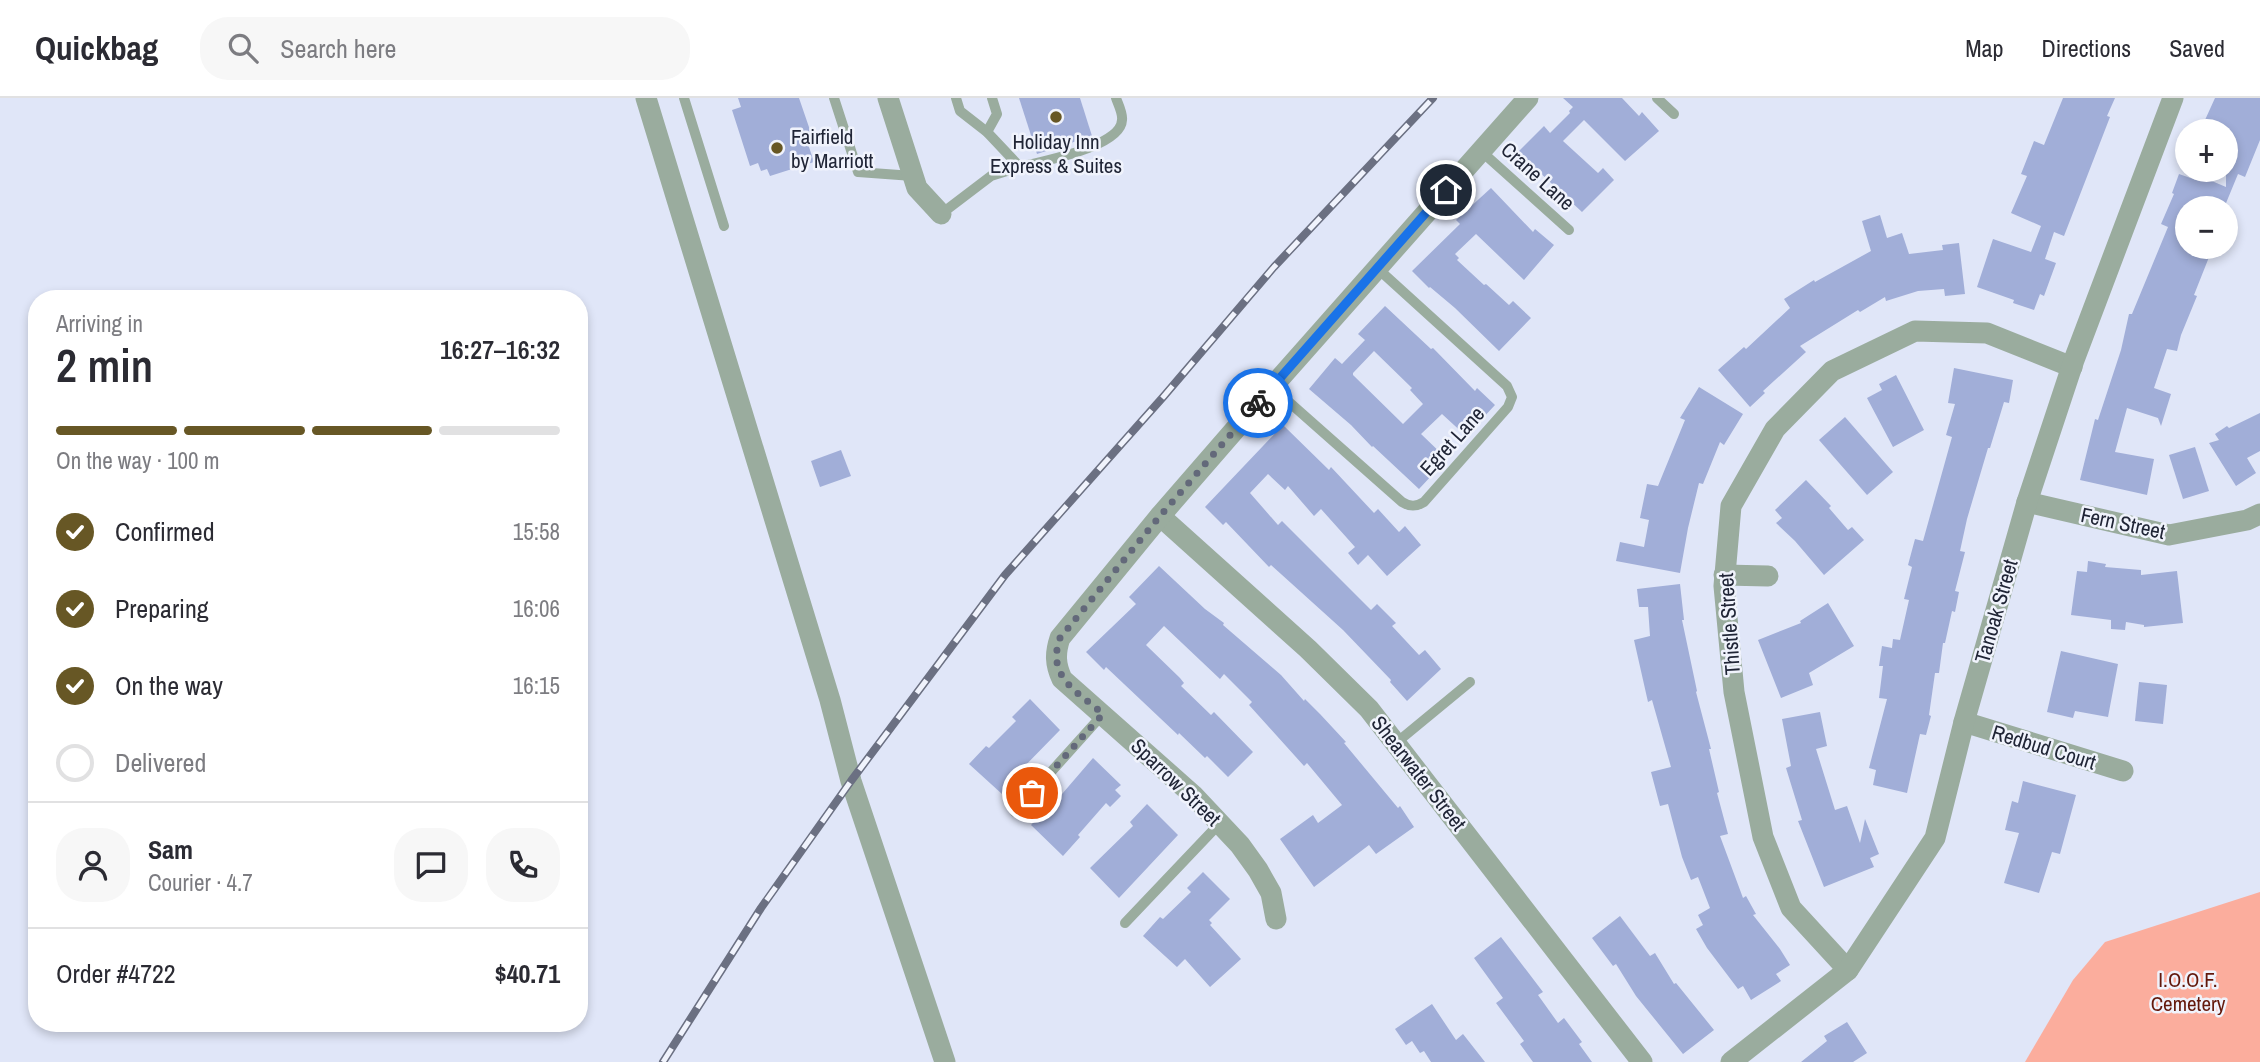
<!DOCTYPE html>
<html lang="en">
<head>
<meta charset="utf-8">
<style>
  :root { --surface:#fff; --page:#f7f7f7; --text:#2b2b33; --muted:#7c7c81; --line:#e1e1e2; --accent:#675725 }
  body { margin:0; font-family:"Archivo Narrow",sans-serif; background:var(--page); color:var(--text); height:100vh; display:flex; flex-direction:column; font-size:26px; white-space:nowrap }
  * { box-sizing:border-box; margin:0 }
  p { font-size:23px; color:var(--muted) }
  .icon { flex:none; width:38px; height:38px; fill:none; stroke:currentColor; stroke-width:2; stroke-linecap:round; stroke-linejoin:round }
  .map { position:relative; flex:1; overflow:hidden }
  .sheet { position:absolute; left:28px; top:192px; width:560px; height:742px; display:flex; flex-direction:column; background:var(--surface); border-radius:28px; box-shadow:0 4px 10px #0003 }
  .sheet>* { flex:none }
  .buttons { position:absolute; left:2175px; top:21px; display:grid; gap:14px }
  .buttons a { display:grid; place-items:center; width:63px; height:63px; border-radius:50%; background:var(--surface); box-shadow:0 4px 10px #0003; font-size:35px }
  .pin { position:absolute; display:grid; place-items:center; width:60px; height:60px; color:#fff; margin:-30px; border:4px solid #fff; border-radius:50%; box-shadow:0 2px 7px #0007 }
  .courier { position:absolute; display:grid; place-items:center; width:70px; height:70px; margin:-35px; border:5px solid #1a73e8; border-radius:50%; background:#fff; color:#222; box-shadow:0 2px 9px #0007 }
  .headline em { font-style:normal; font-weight:600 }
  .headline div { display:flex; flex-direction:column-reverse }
  .headline { display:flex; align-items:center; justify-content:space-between; height:119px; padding:0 28px }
  h1 { font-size:46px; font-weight:600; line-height:52px }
  .bar { display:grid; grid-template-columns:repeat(4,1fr); gap:10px 7px; align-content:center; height:84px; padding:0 28px }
  .bar i { height:9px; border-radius:5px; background:var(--line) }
  .bar .on { background:var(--accent) }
  .bar p { grid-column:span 4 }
  .line { display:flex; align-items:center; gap:18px; padding:0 28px; border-top:2px solid var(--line) }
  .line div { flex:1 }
  .round { display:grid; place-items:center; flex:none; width:74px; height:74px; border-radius:28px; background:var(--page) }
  ol { padding:0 28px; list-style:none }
  li { display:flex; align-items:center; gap:21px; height:77px }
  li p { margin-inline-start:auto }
  li .icon { padding:7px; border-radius:50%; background:var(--accent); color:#fff; stroke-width:4 }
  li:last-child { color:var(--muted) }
  li i { width:38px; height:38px; border:4px solid var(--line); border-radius:50% }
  header { display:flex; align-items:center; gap:42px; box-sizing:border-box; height:98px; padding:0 35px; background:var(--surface); border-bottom:2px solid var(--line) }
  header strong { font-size:33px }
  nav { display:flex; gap:38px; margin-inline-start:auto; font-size:24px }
  .search { width:490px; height:63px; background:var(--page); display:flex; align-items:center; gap:18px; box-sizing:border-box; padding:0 24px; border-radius:28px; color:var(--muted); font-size:26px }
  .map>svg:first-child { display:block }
  .green { fill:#fbad9d }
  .building { fill:#a1aed8; fill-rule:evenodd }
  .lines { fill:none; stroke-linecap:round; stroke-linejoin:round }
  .lane { stroke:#9aac9e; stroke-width:10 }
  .street { stroke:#9aac9e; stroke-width:21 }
  .rail-casing { stroke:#6b7082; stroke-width:8 }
  .rail { stroke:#f0f3fc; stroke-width:5; stroke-dasharray:16; stroke-linecap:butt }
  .done { stroke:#63697a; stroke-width:7; stroke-dasharray:0 12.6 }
  .route { stroke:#1a73e8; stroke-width:9 }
  .poi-dot { fill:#675725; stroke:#f0f3fc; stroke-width:2.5 }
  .labels { text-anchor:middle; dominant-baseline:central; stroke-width:5; stroke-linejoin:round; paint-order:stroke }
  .poi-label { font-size:21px; fill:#202536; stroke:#f0f3fc; text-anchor:start }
  .street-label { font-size:21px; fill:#202536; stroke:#f0f3fc }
  .park-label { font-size:21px; fill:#63180b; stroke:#f0f3fc }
</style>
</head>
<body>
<header>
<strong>Quickbag</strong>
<div class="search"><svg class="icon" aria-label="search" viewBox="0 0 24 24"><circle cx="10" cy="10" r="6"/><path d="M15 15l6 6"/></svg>Search here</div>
<nav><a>Map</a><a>Directions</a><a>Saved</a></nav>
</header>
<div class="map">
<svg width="2260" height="964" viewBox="0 0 2260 964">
  <rect width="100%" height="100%" fill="#e0e6f8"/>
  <path class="green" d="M2260,794V964H2025L2073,882L2105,844Z"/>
  <g class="building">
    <path d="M738,0H799L811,35L805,37L814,64L770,78L767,71L761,73L758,65L750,68L732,12L741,9Z"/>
    <path d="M1019,0H1080L1092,38L1037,56Z"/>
    <path d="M1563,0H1622L1639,18L1642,14L1659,33L1625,63L1584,22L1563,43L1598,75L1603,70L1614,82L1582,114L1518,54L1544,28L1550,35L1570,15L1569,13L1573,9Z"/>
    <path d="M2063,0H2115L2107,18L2110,19L2064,138L2054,134L2045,161L2056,165L2044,198L2040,196L2034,212L2013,205L2014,202L1977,189L1993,141L2031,154L2041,128L2011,115L2027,78L2021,76L2034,43L2044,47Z"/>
    <path d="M2215,0H2260V42L2245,79L2238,76L2224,110H2188V149H2213L2194,197L2197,198L2181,237L2177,253L2167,251L2154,290L2171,296L2161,328L2158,320L2127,310L2115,354L2154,361L2147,397L2080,382L2095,321L2098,322L2121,252L2129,216H2132L2168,129L2161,126L2174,96L2172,95L2179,76L2199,83L2200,78L2226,89V33H2200Z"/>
    <path d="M1491,90L1533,134L1535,131L1554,147L1524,182L1476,136L1455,156L1459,160L1457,162L1484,187L1486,186L1509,207L1513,203L1531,220L1499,253L1455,210L1430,189L1429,190L1412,173L1460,126L1456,122Z"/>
    <path d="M1880,117L1887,140L1902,135L1909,156L1943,152L1942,147L1959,145L1965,196L1945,198L1944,191L1918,193L1886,203L1885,199L1860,214L1858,212L1800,248L1806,254L1763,293L1765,295L1750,309L1718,272L1744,249L1746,251L1790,210L1784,201L1814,182L1815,184L1871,153L1862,123Z"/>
    <path d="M1385,208L1431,251L1433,250L1475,293L1477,290L1495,307L1466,338L1442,316L1421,336L1447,361L1419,391L1373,348L1372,349L1351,327L1309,291L1335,260L1342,266L1365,242L1358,236ZM1374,253L1412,290L1410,292L1423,306L1403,326L1353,277V275Z"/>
    <path d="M1954,270L2013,282L2009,305L2004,304L1990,350H1988L1967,421L1960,453L1965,454L1955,493L1959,494L1955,514L1952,513L1945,545H1943L1939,575H1935L1929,617L1931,618L1926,637L1920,636L1907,695L1873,687L1876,672L1869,670L1887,601L1879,600L1883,568H1879L1882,548L1892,550L1893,541L1900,542L1909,502L1904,501L1912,469L1908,467L1915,441L1923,443L1952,339L1946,337L1955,306L1948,305Z"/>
    <path d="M1896,277L1924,332L1893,349L1867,300L1882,292L1879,286Z"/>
    <path d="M1699,289L1743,316L1724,347L1720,344L1703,386L1699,385L1688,430L1680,475L1616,463L1620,444L1644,449L1649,422L1640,420L1647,386L1658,388L1685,322L1680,320Z"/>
    <path d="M2260,315V353L2247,360L2256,375L2236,388L2209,345L2219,342L2215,336L2227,328L2229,330Z"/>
    <path d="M1845,319L1893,374L1867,397L1819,342Z"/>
    <path d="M1283,327L1329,372L1331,369L1374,415L1378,411L1399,434L1405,428L1421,447L1387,478L1368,457L1358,467L1348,455L1355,449L1321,411L1314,418L1288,388L1285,392L1268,376L1250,395L1278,427L1282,423L1371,512L1377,506L1396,525L1392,528L1419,557L1425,552L1441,571L1407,603L1390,584L1391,582L1343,532L1271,467L1269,469L1226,424L1223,427L1205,409Z"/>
    <path d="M2195,349L2209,393L2183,401L2169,357Z"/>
    <path d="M841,352L851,378L820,389L811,363Z"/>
    <path d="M1806,382L1831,408L1829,410L1848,432L1852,429L1864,442L1824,477L1795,443L1776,425L1782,420L1775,412Z"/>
    <path d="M2088,463L2106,466L2105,469L2141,472V477L2177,473L2183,525L2144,529V527L2126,524L2125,532L2111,531V522L2071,517L2077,473L2087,474Z"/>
    <path d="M1159,468L1205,511L1224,525L1223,527L1281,577L1304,603L1305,601L1320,616L1346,644L1344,645L1398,710L1400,708L1414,729L1376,756L1369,747L1314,789L1280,741L1313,717L1318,725L1342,707L1307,665L1304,668L1249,607L1252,604L1224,576L1220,581L1164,528L1146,547L1180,580L1184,585L1181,588L1211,617L1214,614L1253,654L1228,679L1207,658L1205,660L1179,635L1178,637L1106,569L1104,572L1086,554L1136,506L1129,499Z"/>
    <path d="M1680,486L1684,522H1682L1697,593L1696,594L1711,651H1709L1719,694L1717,695L1728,736L1720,738L1743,800L1746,798L1756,816L1753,817L1780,851L1790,867L1776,876L1781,883L1751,902L1743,888L1738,891L1707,850L1696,831L1703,827L1698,817L1710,810L1698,779L1691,782L1682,759L1668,706L1660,708L1651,674L1671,669L1652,602L1648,604L1634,542L1650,538L1648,509H1639L1637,491Z"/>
    <path d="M1828,505L1854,548L1809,575L1813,587L1781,600L1758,542L1801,525L1800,523Z"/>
    <path d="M2061,553L2118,566L2108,619L2075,613L2073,620L2047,614Z"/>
    <path d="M2139,584L2167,587L2163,626L2135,623Z"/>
    <path d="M1030,601L1060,632L1017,676L1019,678L1002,696L969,666L986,648L989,650L1016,623L1012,619Z"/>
    <path d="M1820,614L1827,648L1816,651L1835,712L1847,708L1860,745L1865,721L1879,756L1870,760L1874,769L1824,789L1798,723L1802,722L1786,670L1791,668L1782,621Z"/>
    <path d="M1093,660L1121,687L1115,692L1121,698L1110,709L1106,705L1078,737L1080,739L1063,758L1031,727L1048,709L1050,710Z"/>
    <path d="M2023,683L2076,697L2060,756L2052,754L2039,795L2004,785L2019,735L2005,732L2012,703L2018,705Z"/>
    <path d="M1147,706L1178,737L1119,800L1090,770L1133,728L1130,724Z"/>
    <path d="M1203,774L1230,801L1209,822L1212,825L1210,827L1241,861L1210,889L1185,861L1177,869L1143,838L1160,819L1163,821L1191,794L1187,790Z"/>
    <path d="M1620,818L1650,858L1655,855L1674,886L1676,885L1714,932L1683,956L1636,898L1616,866L1613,868L1592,840Z"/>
    <path d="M1501,839L1543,894L1538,897L1558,925L1564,920L1582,944L1579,946L1592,964H1533L1520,946L1524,943L1496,905L1503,900L1474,860Z"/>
    <path d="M1432,906L1456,942L1463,936L1485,964H1431L1424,953L1420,955L1412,943L1406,947L1395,931Z"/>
    <path d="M1847,924L1867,955L1853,964H1801L1827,943L1824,938Z"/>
  </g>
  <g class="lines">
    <g class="lane">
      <path d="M684,0L724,128"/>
      <path d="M834,0L858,74L913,78"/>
      <path d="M956,0L960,13L987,34L1020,69C1042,63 1121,49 1122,22C1123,15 1118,6 1116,0"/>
      <path d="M1657,0L1674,16"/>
      <path d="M987,34L997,16L992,0"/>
      <path d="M1481,53L1569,132"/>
      <path d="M941,116L991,78L1020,69"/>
      <path d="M1272,289L1402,404C1410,409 1416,409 1424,404L1508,309L1512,299L1507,288L1377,170"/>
      <path d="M1396,645L1470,584"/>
      <path d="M1015,714L1103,616"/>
      <path d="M1125,825L1220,725"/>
    </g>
    <g class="street">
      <path d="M646,0L830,602L851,683L945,964"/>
      <path d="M888,0L917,90L941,116"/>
      <path d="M2027,404L2169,437L2247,422L2260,416"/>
      <path d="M1160,418L1308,551L1369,611L1642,964"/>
      <path d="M1724,477L1768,478"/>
      <path d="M1964,624L2123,673"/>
      <path d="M1276,821L1271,795L1258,772L1240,747L1193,697L1062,581C1055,566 1055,555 1060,540L1160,418L1272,289L1528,0"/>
      <path d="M1848,872L1791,810L1763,739L1734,594L1724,488L1731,408L1775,331L1832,273L1915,233L1987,235L2072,269"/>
      <path d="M1731,964L1848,872L1935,740L1964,624L2027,404L2074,262L2173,0"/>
    </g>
    <g class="rail-casing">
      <path id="rail" d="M663,964L761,810L851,683L1005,477L1164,298L1274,169L1433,0"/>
    </g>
    <use href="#rail" class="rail"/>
  </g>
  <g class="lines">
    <path class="done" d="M1032,695L1103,616C1077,593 1046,579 1060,540L1160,418L1258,305"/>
    <path class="route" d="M1258,305L1446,92"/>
  </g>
  <g class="poi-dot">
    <circle cx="1056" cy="19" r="7"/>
    <circle cx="777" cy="50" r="7"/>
  </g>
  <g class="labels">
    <g class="poi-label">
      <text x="791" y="38">Fairfield<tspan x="791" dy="24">by Marriott</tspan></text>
      <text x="1056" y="43" text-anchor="middle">Holiday Inn<tspan x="1056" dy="24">Express &amp; Suites</tspan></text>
    </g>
    <g class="street-label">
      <text transform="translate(1538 78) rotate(42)">Crane Lane</text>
      <text transform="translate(1452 343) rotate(-48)">Egret Lane</text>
      <text transform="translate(2123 425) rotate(12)">Fern Street</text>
      <text transform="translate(1996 513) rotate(-74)">Tanoak Street</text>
      <text transform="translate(1729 526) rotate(-94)">Thistle Street</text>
      <text transform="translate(2044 649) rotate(17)">Redbud Court</text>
      <text transform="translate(1419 675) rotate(52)">Shearwater Street</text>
      <text transform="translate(1176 684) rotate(44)">Sparrow Street</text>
    </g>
    <g class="park-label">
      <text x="2188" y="881">I.O.O.F.<tspan x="2188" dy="24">Cemetery</tspan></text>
    </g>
  </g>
</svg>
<div class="buttons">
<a>+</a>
<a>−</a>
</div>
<div class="pin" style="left:1032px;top:695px;background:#ea580c"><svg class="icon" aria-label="bag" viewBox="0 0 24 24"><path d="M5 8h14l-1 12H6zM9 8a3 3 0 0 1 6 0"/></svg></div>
<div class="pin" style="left:1446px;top:92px;background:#1f2937"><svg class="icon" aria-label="home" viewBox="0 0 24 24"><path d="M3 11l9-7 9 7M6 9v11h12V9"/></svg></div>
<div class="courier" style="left:1258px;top:305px"><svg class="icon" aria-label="bike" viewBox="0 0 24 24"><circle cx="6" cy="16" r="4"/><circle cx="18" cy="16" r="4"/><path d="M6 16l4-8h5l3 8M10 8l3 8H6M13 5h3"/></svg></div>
<section class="sheet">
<div class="headline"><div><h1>2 min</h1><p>Arriving in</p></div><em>16:27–16:32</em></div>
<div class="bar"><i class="on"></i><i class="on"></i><i class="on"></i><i></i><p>On the way · 100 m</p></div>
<ol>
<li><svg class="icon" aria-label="check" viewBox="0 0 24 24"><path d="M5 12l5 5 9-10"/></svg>Confirmed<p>15:58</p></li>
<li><svg class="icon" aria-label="check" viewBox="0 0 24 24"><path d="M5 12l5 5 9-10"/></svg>Preparing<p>16:06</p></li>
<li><svg class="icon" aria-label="check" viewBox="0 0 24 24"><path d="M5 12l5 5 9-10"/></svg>On the way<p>16:15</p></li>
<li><i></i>Delivered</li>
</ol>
<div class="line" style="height:126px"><a class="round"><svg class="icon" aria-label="person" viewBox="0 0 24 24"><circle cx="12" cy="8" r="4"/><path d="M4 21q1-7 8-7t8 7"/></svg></a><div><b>Sam</b><p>Courier · 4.7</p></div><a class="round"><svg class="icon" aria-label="chat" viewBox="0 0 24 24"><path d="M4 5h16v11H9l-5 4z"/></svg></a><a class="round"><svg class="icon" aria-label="phone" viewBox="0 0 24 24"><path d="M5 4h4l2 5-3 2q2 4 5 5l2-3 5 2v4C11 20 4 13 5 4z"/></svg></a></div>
<div class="line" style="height:91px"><div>Order #4722</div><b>$40.71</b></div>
</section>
</div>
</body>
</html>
